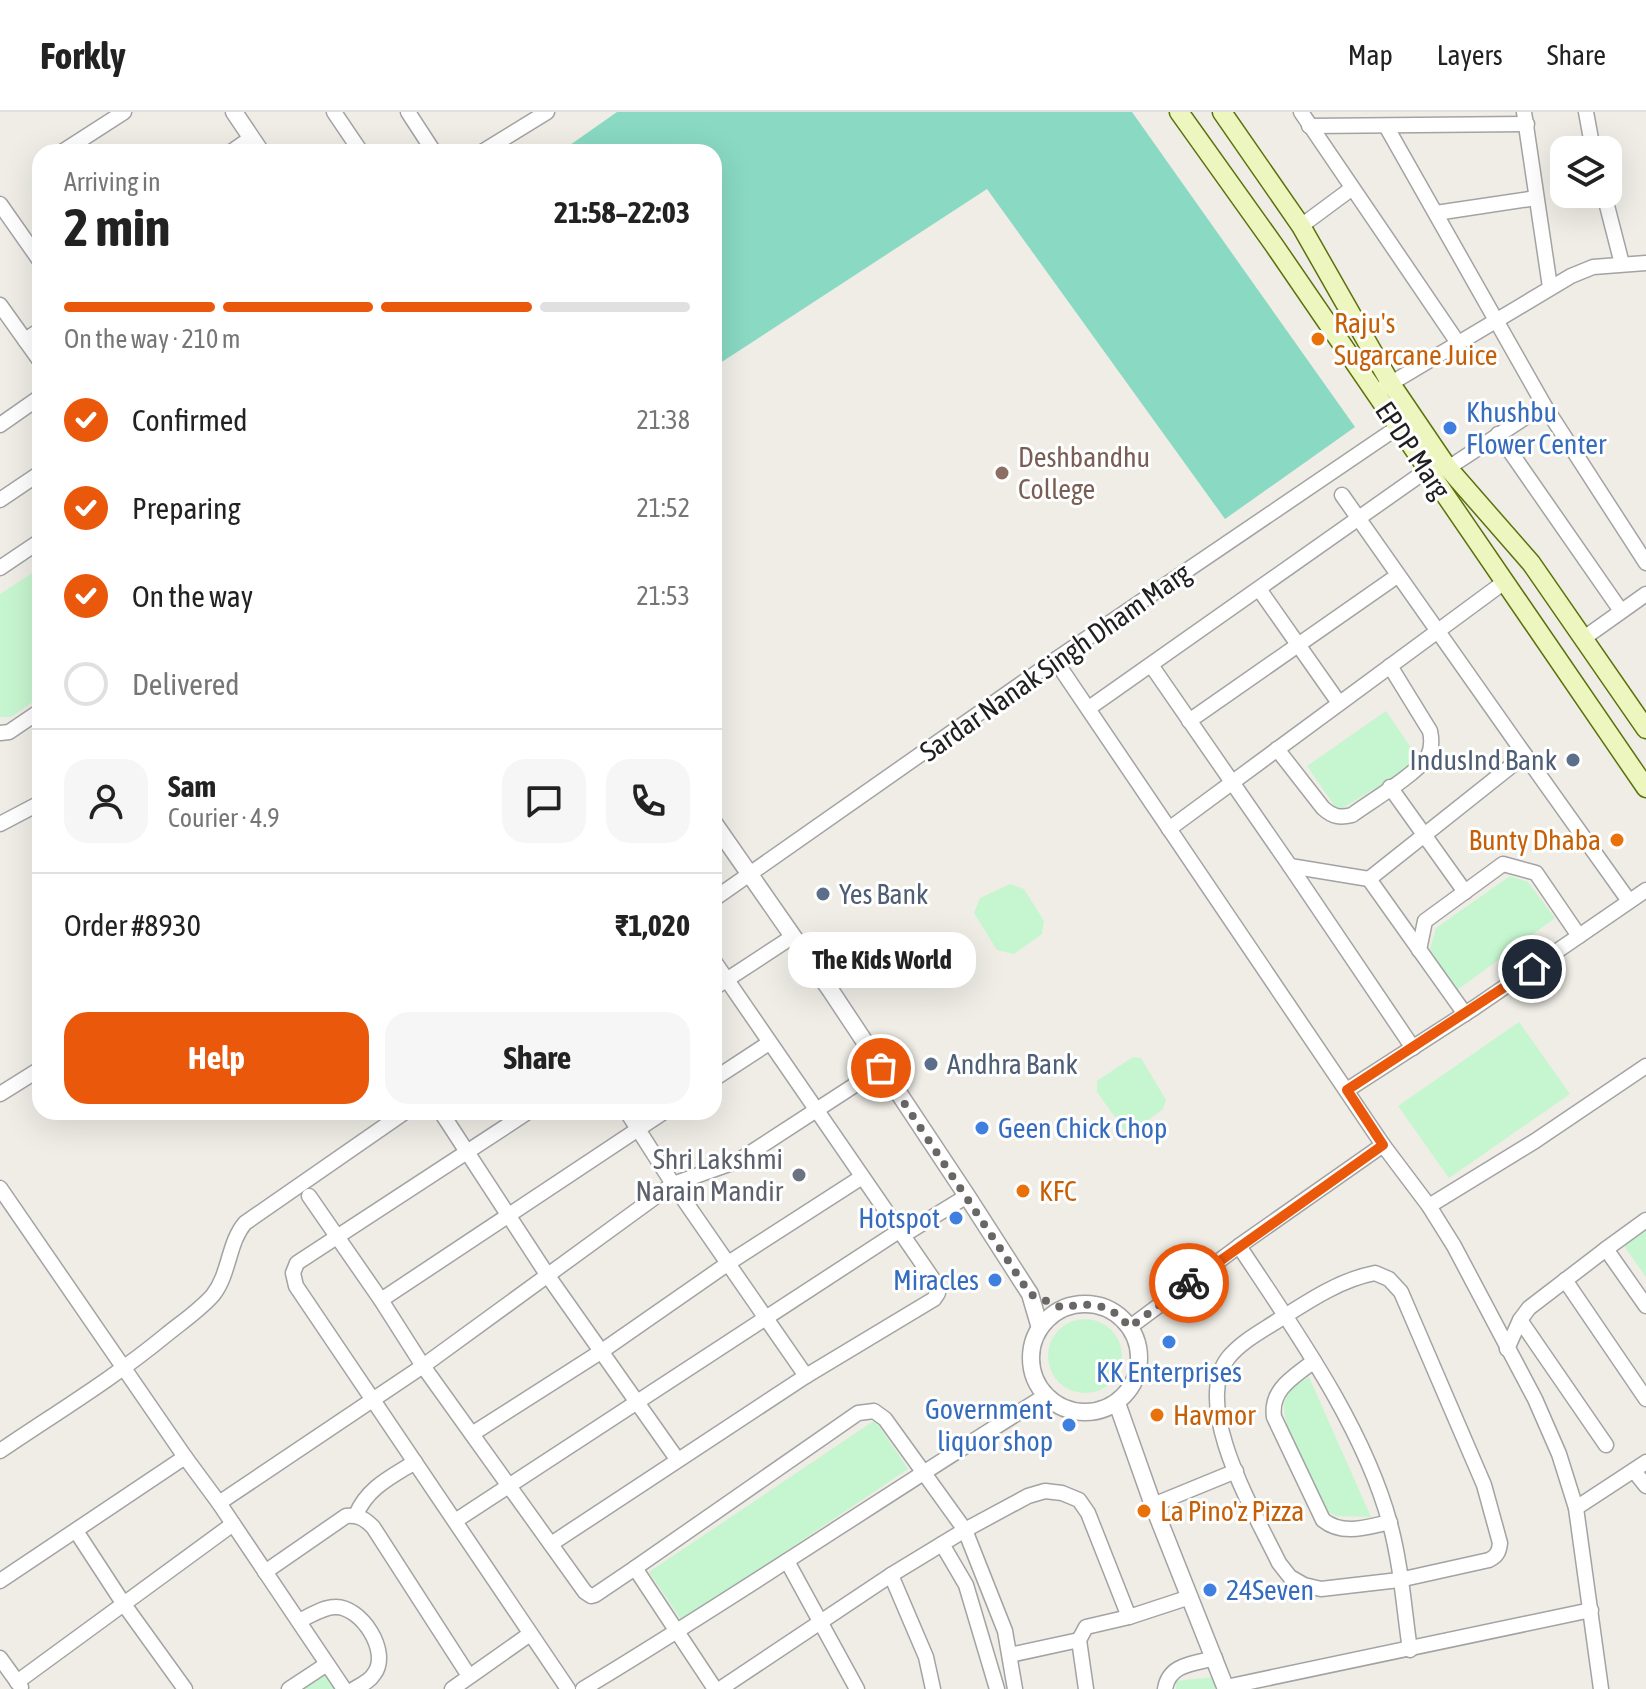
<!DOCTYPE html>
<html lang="en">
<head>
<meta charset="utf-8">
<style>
  :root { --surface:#fff; --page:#f6f6f6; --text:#222; --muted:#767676; --line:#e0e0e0; --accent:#ea580c }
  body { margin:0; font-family:"Asap Condensed",sans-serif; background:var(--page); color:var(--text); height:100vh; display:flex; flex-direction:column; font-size:30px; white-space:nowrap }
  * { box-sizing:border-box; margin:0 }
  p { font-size:26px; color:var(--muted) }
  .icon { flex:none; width:44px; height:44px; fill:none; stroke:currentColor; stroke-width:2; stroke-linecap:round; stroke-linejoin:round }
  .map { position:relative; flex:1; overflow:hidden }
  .side { position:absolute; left:32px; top:32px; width:690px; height:976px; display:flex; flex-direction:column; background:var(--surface); border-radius:24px; box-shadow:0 8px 32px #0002 }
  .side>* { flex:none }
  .tools { position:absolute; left:1550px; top:24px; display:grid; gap:16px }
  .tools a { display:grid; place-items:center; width:72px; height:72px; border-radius:16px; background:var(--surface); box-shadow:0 8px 32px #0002; font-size:40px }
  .pin { position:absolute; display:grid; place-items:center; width:68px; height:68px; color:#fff; margin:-34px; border:4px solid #fff; border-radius:50%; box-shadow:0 2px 8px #0007 }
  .courier { position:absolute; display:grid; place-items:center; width:80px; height:80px; margin:-40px; border:6px solid #ea580c; border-radius:50%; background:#fff; color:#222; box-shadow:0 2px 10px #0007 }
  .bubble { position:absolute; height:56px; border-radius:24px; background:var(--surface); box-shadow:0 8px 32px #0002; font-size:26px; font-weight:700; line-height:56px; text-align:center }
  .head em { font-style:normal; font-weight:700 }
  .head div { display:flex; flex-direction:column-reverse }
  .head { display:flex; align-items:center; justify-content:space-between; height:136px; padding:0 32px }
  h1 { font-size:52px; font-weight:700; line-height:60px }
  .bar { display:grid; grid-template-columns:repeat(4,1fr); gap:12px 8px; align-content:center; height:96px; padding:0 32px }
  .bar i { height:10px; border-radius:6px; background:var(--line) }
  .bar .on { background:var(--accent) }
  .bar p { grid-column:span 4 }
  .line { display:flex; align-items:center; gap:20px; padding:0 32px; border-top:2px solid var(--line) }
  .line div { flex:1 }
  .round { display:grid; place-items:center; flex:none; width:84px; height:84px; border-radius:24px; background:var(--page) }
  ol { padding:0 32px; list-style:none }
  li { display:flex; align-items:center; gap:24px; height:88px }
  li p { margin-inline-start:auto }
  li .icon { padding:8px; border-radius:50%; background:var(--accent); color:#fff; stroke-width:4 }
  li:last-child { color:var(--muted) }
  li i { width:44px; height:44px; border:4px solid var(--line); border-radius:50% }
  .button { display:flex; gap:16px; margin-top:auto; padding:16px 32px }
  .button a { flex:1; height:92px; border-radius:24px; background:var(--accent); color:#fff; font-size:32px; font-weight:700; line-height:92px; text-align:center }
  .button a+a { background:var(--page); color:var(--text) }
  header { display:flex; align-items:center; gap:48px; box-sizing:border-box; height:112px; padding:0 40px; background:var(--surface); border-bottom:2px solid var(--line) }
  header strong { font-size:38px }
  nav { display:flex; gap:44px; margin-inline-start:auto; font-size:28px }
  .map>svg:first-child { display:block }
  .park { fill:#c6f6cf }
  .pitch { fill:#89d9c3 }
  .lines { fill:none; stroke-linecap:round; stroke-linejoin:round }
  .minor-casing { stroke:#a3a3a3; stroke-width:17 }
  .tertiary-casing { stroke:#a3a3a3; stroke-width:19 }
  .secondary-casing { stroke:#5b710c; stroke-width:21 }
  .minor { stroke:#fff; stroke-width:14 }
  .tertiary { stroke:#fff; stroke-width:16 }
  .secondary { stroke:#edf6be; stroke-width:18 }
  .done { stroke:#686765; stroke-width:8; stroke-dasharray:0 14.4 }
  .route { stroke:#ea580c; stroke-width:10 }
  .food-dot { fill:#e8710a; stroke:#fff; stroke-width:3 }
  .shop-dot { fill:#3f7fe0; stroke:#fff; stroke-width:3 }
  .education-dot { fill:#8d6e63; stroke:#fff; stroke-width:3 }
  .service-dot { fill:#5c6f8a; stroke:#fff; stroke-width:3 }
  .worship-dot { fill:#6b7280; stroke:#fff; stroke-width:3 }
  .labels { text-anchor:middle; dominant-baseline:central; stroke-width:6; stroke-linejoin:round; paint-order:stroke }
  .food-label { font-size:28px; fill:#c56008; stroke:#fff; text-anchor:start }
  .shop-label { font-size:28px; fill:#366cbe; stroke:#fff; text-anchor:start }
  .street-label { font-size:28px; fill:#1f1f1f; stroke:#fff }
  .education-label { font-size:28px; fill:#785e54; stroke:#fff; text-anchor:start }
  .service-label { font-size:28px; fill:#4e5e75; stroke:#fff; text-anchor:start }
  .worship-label { font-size:28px; fill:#5b616d; stroke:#fff; text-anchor:end }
</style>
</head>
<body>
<header>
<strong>Forkly</strong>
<nav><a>Map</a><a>Layers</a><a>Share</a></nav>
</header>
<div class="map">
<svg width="1646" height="1577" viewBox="0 0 1646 1577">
  <rect width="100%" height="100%" fill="#efede6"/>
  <g class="park">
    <path d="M40,456V585L11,605H0V482Z"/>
    <path d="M1386,599L1420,649L1338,699L1307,654Z"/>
    <path d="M1510,764L1528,770L1555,806L1456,879L1430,837L1436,816Z"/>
    <path d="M1010,772L1024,777L1044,809L1042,822L1014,842L997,838L974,801L980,786Z"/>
    <path d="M1519,910L1570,982L1449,1066L1398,994Z"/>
    <path d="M1133,945L1141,946L1166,988L1163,997L1132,1020L1125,1019L1097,980V969Z"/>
    <path d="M1646,1114V1165L1622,1131Z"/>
    <circle cx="1085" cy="1244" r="37"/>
    <path d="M1309,1265L1371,1405L1336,1404L1324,1397C1314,1374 1271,1301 1288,1280C1293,1274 1303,1269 1309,1265Z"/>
    <path d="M875,1308L908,1357L682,1509L649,1460Z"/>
    <path d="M322,1557L335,1577H293Z"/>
    <path d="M1214,1565L1215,1577H1176L1175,1569Z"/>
  </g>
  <path class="pitch" d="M617,0H1132L1355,315L1225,407L987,77L714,255V40H560Z"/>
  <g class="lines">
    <g class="minor-casing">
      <g id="minor">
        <path d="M334,0L361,40"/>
        <path d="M408,0L434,40"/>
        <path d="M1301,0L1458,231"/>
        <path d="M1524,0L1550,175"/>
        <path d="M1586,0L1593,38"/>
        <path d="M1309,14L1527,12"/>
        <path d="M1386,14L1544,293L1646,451"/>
        <path d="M62,40L124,0"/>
        <path d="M231,40L251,26"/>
        <path d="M482,40L547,0"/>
        <path d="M1604,82L1622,152"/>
        <path d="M0,92L40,149"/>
        <path d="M1436,101L1536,86"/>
        <path d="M1301,114L1351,77"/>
        <path d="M0,193L40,249"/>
        <path d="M25,228L40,218"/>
        <path d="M1383,276L1571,164L1593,155L1646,151"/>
        <path d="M0,313L40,285"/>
        <path d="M1498,322L1621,499"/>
        <path d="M1448,356L1544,293"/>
        <path d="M0,388L40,361"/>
        <path d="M0,456L40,429"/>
        <path d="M1259,477L1339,591"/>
        <path d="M1584,526L1646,482"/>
        <path d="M1055,548L1383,1033L1429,1094L1454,1134L1535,1287L1559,1342L1576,1396L1601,1577"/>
        <path d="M1151,553L1290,754L1369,767L1525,643L1342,383"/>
        <path d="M1089,596L1427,358"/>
        <path d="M1189,609L1397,464"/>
        <path d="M0,621L9,620L40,599"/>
        <path d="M1277,637L1323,696C1333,705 1340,706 1352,703C1371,689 1417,662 1428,644C1432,636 1432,628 1430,619L1390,554"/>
        <path d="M1525,643L1629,789"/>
        <path d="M1390,675L1465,780"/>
        <path d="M0,712L40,691"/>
        <path d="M1169,717L1503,471"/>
        <path d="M1290,754L1413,936"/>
        <path d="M1369,767L1465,902"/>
        <path d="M714,787L1055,548L1407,309"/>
        <path d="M1419,838L1425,809L1503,752L1536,761L1579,824"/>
        <path d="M714,876L792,825"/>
        <path d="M714,967L769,931"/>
        <path d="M1347,978L1474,896L1646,778"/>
        <path d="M0,982L40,957"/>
        <path d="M441,1000L548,1164L677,1347"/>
        <path d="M528,1000L297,1151L293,1161L296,1174L568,1577"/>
        <path d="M627,1000L673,1072L806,1264"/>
        <path d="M0,1076L185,1345L219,1391L344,1577"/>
        <path d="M309,1084L381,1188L423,1254L585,1480L591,1484L595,1483L635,1456"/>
        <path d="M1429,1094L1535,1029L1646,954"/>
        <path d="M1646,1108L1606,1137L1646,1194"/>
        <path d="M1239,1134C1294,1217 1364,1315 1390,1412C1401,1452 1404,1497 1410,1538"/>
        <path d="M1375,1161L1389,1167L1401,1180L1484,1373L1500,1431C1499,1440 1497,1444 1489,1448L1399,1468L1321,1477L1304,1473L1290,1465L1279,1451C1256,1403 1191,1295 1228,1246C1241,1230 1260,1220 1277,1209C1307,1190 1339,1168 1375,1161Z"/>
        <path d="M1565,1168L1646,1287"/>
        <path d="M381,1188L664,1000"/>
        <path d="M1520,1208L1606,1333"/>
        <path d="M1130,1215L1239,1134L1383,1033"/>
        <path d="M1507,1237L1520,1208L1529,1196L1606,1137"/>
        <path d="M1314,1249C1294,1265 1270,1277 1274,1305L1323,1408C1343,1424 1367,1415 1390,1410"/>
        <path d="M472,1322L602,1239L730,1150L862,1065"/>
        <path d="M0,1339C56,1301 114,1266 166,1223C182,1210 200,1198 213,1183C230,1161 228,1131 245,1111L405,1000"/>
        <path d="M1634,1359L1646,1374"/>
        <path d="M219,1391L423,1254L673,1072L738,1049L881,956"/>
        <path d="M1153,1393L1236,1359"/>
        <path d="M1576,1396L1646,1350"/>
        <path d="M356,1403C367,1376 391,1365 415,1350"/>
        <path d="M455,1409L899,1119H910L967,1084"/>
        <path d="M76,1419L123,1491L185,1577"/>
        <path d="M551,1432L806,1264L934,1187L938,1181L937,1173L714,849"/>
        <path d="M942,1432L966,1473L997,1577"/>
        <path d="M787,1449L857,1577"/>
        <path d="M265,1460L346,1404C358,1403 364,1406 373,1415L469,1564"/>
        <path d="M891,1463L926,1545L933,1577"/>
        <path d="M0,1469L185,1345"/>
        <path d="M299,1509C310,1504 323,1495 335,1495C361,1494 391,1540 374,1562C370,1569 361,1573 354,1577"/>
        <path d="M1010,1543L1079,1528"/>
        <path d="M0,1546L21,1575"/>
        <path d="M17,1570L233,1412"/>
        <path d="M1226,1575L1591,1498"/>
        <path d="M289,1577L327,1552"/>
        <path d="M452,1577L530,1522"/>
        <path d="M583,1577C739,1483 890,1380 1045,1284"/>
        <path d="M715,1577L635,1456L858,1301L874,1299L885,1307L965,1418L1005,1519L1015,1577"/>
        <path d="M720,1577L891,1463L965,1418L1028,1384L1045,1379L1062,1381L1079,1388L1088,1401L1129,1505L1190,1485"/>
        <path d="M1086,1577L1079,1528L1086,1515L1129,1505"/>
        <path d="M1165,1577C1169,1552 1193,1552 1215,1546"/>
      </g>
    </g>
    <g class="tertiary-casing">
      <g id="tertiary">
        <path d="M234,0L261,40"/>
        <path d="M714,711L831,879L967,1084L1030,1182L1040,1216"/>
        <circle cx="1085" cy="1246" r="54"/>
        <path d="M1117,1291L1153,1393L1226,1577"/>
      </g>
    </g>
    <g class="secondary-casing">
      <g id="secondary">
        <path d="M1179,0L1274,133L1646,676"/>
        <path d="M1222,0L1301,114L1391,272L1448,356L1531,451L1646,617"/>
      </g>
    </g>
    <use href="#minor" class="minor"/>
    <use href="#tertiary" class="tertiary"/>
    <use href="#secondary" class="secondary"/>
  </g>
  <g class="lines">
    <path class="done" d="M881,956L1030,1182L1063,1196L1081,1192L1100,1194L1117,1202L1130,1215L1189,1171"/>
    <path class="route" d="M1189,1171L1383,1033L1347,978L1532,857"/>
  </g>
  <g class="food-dot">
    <circle cx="1318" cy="227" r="8"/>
    <circle cx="1617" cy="728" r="8"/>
    <circle cx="1023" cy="1079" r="8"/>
    <circle cx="1157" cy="1303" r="8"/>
    <circle cx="1144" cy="1399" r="8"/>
  </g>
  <g class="shop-dot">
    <circle cx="1450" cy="316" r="8"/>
    <circle cx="982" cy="1016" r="8"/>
    <circle cx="956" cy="1106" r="8"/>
    <circle cx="995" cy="1168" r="8"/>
    <circle cx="1169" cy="1230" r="8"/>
    <circle cx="1069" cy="1313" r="8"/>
    <circle cx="1210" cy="1478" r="8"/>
  </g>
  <circle class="education-dot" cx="1002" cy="361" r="8"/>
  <g class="service-dot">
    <circle cx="1573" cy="648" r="8"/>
    <circle cx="823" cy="782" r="8"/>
    <circle cx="931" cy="952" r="8"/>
  </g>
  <circle class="worship-dot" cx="799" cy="1063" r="8"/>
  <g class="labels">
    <g class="food-label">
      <text x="1334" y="211">Raju's<tspan x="1334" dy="32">Sugarcane Juice</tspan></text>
      <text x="1601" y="728" text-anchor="end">Bunty Dhaba</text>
      <text x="1039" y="1079">KFC</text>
      <text x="1173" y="1303">Havmor</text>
      <text x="1160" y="1399">La Pino'z Pizza</text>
    </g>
    <g class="shop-label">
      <text x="1466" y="300">Khushbu<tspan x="1466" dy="32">Flower Center</tspan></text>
      <text x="998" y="1016">Geen Chick Chop</text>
      <text x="940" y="1106" text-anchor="end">Hotspot</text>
      <text x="979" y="1168" text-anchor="end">Miracles</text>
      <text x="1169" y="1260" text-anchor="middle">KK Enterprises</text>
      <text x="1053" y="1297" text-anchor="end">Government<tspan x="1053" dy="32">liquor shop</tspan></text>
      <text x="1226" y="1478">24Seven</text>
    </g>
    <g class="street-label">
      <text transform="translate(1413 338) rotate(56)">EPDP Marg</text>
      <text transform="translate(1055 550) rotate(-35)">Sardar Nanak Singh Dham Marg</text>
    </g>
    <g class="education-label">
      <text x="1018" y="345">Deshbandhu<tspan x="1018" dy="32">College</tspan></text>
    </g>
    <g class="service-label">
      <text x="1557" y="648" text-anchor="end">IndusInd Bank</text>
      <text x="839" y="782">Yes Bank</text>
      <text x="947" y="952">Andhra Bank</text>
    </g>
    <g class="worship-label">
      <text x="783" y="1047">Shri Lakshmi<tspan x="783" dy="32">Narain Mandir</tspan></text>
    </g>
  </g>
</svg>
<div class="tools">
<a><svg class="icon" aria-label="layers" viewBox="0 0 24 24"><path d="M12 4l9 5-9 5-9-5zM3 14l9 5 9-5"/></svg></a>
</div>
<div class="pin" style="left:881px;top:956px;background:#ea580c"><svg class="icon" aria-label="bag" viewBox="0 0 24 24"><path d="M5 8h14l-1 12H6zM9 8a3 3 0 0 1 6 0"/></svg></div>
<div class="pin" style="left:1532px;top:857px;background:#1f2937"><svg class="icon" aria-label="home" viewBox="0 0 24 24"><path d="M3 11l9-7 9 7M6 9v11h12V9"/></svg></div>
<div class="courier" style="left:1189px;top:1171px"><svg class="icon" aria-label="bike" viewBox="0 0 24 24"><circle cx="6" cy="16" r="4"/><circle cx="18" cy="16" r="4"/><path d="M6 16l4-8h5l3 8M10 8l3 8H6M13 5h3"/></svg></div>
<div class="bubble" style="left:788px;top:820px;width:188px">The Kids World</div>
<section class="side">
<div class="head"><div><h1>2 min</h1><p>Arriving in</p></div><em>21:58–22:03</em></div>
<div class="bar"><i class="on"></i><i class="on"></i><i class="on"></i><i></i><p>On the way · 210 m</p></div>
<ol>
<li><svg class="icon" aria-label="check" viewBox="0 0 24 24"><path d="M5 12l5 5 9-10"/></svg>Confirmed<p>21:38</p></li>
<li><svg class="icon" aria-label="check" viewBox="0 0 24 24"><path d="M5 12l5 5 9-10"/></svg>Preparing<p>21:52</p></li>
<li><svg class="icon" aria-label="check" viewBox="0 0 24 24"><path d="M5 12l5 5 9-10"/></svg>On the way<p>21:53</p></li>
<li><i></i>Delivered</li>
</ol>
<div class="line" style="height:144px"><a class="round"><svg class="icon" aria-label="person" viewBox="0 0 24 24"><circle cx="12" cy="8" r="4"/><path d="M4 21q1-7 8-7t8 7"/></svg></a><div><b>Sam</b><p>Courier · 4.9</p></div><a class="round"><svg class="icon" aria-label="chat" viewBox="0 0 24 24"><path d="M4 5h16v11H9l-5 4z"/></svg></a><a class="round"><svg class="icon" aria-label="phone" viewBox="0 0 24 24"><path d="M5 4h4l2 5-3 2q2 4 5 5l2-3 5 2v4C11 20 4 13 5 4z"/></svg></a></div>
<div class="line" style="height:104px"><div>Order #8930</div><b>₹1,020</b></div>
<div class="button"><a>Help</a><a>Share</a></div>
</section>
</div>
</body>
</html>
